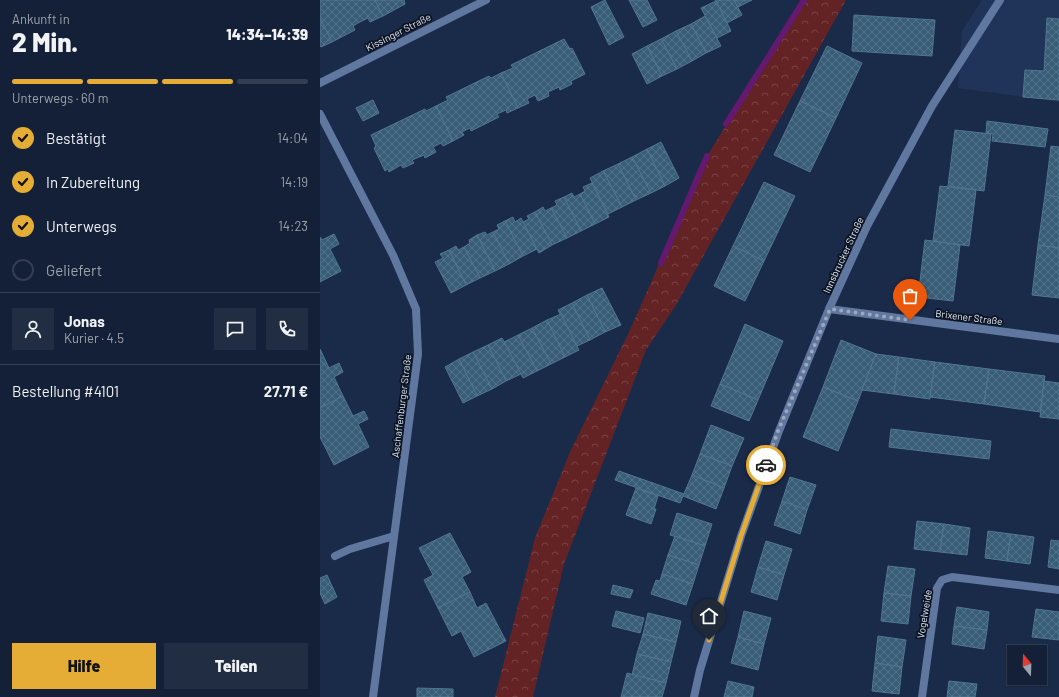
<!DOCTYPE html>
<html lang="de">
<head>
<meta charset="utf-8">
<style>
  :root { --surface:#142037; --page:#212d42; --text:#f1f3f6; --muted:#9da3ad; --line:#333e52; --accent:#e5ad35 }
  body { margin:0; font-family:Barlow,sans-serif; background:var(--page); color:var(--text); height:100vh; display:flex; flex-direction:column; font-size:15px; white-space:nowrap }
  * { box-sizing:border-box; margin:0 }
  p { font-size:13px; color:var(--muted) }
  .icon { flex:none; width:22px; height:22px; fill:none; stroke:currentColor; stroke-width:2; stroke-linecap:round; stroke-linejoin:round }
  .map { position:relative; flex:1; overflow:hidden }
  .panel { display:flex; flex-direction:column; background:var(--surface); width:320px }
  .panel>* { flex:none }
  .needle { width:26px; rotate:341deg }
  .fabs { position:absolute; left:687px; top:645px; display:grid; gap:8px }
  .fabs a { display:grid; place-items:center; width:40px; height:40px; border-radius:0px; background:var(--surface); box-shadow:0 1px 3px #0004,0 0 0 1px var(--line); font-size:20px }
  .pin { position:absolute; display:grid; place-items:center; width:34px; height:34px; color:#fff; margin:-41px -17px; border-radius:50% 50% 50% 0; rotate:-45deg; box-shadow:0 0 4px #0007 }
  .pin .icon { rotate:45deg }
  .courier { position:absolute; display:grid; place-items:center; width:40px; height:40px; margin:-20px; border:3px solid #e5ad35; border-radius:50%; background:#fff; color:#222; box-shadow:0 1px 5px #0007 }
  .head em { font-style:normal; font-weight:800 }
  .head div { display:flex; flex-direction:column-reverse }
  .head { display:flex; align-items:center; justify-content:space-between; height:68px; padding:0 12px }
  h1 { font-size:26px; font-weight:800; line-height:30px }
  .bar { display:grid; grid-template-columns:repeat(4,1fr); gap:6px 4px; align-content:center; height:48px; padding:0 12px }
  .bar i { height:5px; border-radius:3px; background:var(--line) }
  .bar .current { background:var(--accent) }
  .bar p { grid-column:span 4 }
  .line { display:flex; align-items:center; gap:10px; padding:0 12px; border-top:1px solid var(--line) }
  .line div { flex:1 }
  .round { display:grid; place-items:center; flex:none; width:42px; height:42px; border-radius:0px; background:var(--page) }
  ol { padding:0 12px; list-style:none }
  li { display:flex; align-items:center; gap:12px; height:44px }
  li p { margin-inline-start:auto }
  li .icon { padding:4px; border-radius:50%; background:var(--accent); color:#111; stroke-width:4 }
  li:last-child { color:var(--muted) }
  li i { width:22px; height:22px; border:2px solid var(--line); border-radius:50% }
  .action { display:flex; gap:8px; margin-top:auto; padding:8px 12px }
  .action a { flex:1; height:46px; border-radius:0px; background:var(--accent); color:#111; font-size:16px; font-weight:800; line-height:46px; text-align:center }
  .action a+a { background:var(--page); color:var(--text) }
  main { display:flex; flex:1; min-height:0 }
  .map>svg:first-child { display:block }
  .built { fill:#203459 }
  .park { fill:url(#park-crowns) }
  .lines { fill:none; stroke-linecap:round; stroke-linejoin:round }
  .stream { stroke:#63196f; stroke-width:6 }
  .building { fill:url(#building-cross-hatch); stroke:#517691 }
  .street { stroke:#60779f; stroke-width:8 }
  .done { stroke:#9da8bd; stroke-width:4; stroke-dasharray:0 7.2 }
  .route { stroke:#e5ad35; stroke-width:5 }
  .labels { text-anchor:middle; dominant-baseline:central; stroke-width:3.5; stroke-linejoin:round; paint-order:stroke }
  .street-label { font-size:10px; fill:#e3ecfc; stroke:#0c1321 }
</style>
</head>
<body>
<main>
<section class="panel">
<div class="head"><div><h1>2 Min.</h1><p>Ankunft in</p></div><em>14:34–14:39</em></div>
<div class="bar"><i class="current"></i><i class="current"></i><i class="current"></i><i></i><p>Unterwegs · 60 m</p></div>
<ol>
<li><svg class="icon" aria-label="check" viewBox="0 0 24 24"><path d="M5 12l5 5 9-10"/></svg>Bestätigt<p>14:04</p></li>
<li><svg class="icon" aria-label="check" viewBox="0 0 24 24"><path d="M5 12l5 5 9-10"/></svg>In Zubereitung<p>14:19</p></li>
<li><svg class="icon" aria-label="check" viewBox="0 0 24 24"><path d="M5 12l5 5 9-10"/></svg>Unterwegs<p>14:23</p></li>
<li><i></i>Geliefert</li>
</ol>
<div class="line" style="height:72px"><a class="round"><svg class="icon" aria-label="person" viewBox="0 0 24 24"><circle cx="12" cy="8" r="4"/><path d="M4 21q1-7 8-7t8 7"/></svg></a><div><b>Jonas</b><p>Kurier · 4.5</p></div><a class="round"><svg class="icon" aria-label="chat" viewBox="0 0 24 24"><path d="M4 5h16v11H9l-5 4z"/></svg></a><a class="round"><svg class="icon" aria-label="phone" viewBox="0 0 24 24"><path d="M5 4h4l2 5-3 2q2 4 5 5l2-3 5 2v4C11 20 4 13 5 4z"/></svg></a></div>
<div class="line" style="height:52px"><div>Bestellung #4101</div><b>27.71 €</b></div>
<div class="action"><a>Hilfe</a><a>Teilen</a></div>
</section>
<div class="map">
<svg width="739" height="697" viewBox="0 0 739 697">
  <defs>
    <pattern id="park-crowns" width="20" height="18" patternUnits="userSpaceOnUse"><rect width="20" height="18" fill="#632325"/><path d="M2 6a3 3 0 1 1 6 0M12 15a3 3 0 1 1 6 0" fill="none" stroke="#794346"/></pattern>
    <pattern id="building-cross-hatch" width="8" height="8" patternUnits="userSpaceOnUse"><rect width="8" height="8" fill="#385d77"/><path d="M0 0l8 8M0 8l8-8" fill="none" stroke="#55748b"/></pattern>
  </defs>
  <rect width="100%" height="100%" fill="#1a2a49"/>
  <path class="built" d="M662,0H739V102L638,88L642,31Z"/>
  <path class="park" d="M484,0H526L356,305L326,350L244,564L213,697H175L215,538L250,452L309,332L387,156Z"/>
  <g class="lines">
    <g class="stream">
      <path d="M406,124L484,0"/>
      <path d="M341,263L387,156"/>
    </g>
  </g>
  <g class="building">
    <path d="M0,0H55L63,16L50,22L48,18L38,23L33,26L35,30L12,42L0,18Z"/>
    <path d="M55,0H84L85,4L63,16Z"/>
    <path d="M285,0L304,37L289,45L271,7Z"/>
    <path d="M309,0H327L337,20L323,27Z"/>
    <path d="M414,0L422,15L407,23L395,0Z"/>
    <path d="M414,0H432L418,7Z"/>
    <path d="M396,1L411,31L397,38L381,8Z"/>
    <path d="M534,15L615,20L612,56L532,51Z"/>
    <path d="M385,16L401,46L386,53L371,24Z"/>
    <path d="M0,18L12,42L1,47L0,46Z"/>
    <path d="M727,18L739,19V100L703,97L705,70L724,71Z"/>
    <path d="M371,24L386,53L372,61L356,31Z"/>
    <path d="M356,31L372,61L357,69L341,39Z"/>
    <path d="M244,39L250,49L252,48L265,74L251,81L252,84L240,90L239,87L228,92L229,96L218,101L215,95L207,99L209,103L198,108L181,73L193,68L191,65Z"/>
    <path d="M341,39L357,69L342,76L327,46Z"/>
    <path d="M327,46L342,76L327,84L312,54Z"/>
    <path d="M507,46L542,63L516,118L480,101Z"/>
    <path d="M181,73L198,108L187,113L186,110L177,114L179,117L151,131L150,128L142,132L144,135L133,141L116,106L128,100L126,97L169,76L171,78Z"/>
    <path d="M53,100L59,113L43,121L36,108Z"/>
    <path d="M480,101L516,118L490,172L454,155Z"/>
    <path d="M116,106L133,141L123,146L121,143L113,147L116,152L105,158L104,155L92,160L94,163L83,168L81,165L69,172L68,169L65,171L54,148L56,146L51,135L105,109L106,111Z"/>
    <path d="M667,121L728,129L725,147L672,141L673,134L666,133Z"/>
    <path d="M635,130L671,134L664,191L628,186Z"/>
    <path d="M341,142L359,178L345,186L327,149Z"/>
    <path d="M731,146L739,147V197L725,195Z"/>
    <path d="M327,149L345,186L331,193L312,157Z"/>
    <path d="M312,157L331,193L316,200L298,164Z"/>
    <path d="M298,164L316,200L302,207L283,171Z"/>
    <path d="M283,171L302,207L288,214L270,178Z"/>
    <path d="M444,182L475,196L444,261L413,246Z"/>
    <path d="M272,183L289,217L275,224L260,194L265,191L263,187Z"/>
    <path d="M620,186L656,190L649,246L613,241Z"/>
    <path d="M252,193L254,197L260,194L275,224L261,231L244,197Z"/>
    <path d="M725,195L739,197V248L718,245Z"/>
    <path d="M244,197L261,231L247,238L231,208L237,205L235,201Z"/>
    <path d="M223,207L225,211L231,208L247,238L232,245L215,212Z"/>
    <path d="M215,212L232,245L219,253L203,222L209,219L207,216Z"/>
    <path d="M193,217L195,222L201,218L217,249L203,256L185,221Z"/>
    <path d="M185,221L203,256L189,264L173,232L179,229L177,225Z"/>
    <path d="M165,232L167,235L173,232L189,264L175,271L157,235Z"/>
    <path d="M14,234L19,244L10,249L21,271L0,282V237L2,240Z"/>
    <path d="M157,235L175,271L160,278L144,247L150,243L149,240Z"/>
    <path d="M605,240L640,245L633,301L598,297Z"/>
    <path d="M718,245L739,248V298L712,295Z"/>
    <path d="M136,246L138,250L144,247L160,278L146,285L129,250Z"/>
    <path d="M413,246L444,261L425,301L394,286Z"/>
    <path d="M129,250L146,285L131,293L115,262L123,258L120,254Z"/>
    <path d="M282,288L301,325L285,332L267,295Z"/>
    <path d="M267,295L285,332L270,340L252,303Z"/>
    <path d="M252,303L270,340L257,346L238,310Z"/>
    <path d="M241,314L259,350L245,357L227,320Z"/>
    <path d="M227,320L245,357L231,364L212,328Z"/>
    <path d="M425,324L463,341L438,400L400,384Z"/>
    <path d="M212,328L231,364L217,371L198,335Z"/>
    <path d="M198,335L217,371L203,378L184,342Z"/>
    <path d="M182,338L201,374L186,381L168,345Z"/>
    <path d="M521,340L556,354L538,401L503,387Z"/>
    <path d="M168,345L186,381L172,389L153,352Z"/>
    <path d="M0,349L9,368L19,363L23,372L14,377L23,396L0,408Z"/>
    <path d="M153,352L172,389L157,396L139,359Z"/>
    <path d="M556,354L579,357L574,394L542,390Z"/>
    <path d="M579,357L615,362L610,399L574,394Z"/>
    <path d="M139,359L157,396L143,403L125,367Z"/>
    <path d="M615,362L669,369L664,404L610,397Z"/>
    <path d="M669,369L725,376L720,412L664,404Z"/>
    <path d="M724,381L739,383V419L720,417Z"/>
    <path d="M400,384L438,400L429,421L391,406Z"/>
    <path d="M503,387L538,401L518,451L483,437Z"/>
    <path d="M23,396L33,416L44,411L48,419L38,424L49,447L14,465L0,437V408Z"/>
    <path d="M391,425L424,438L412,466L380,454Z"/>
    <path d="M571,429L671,441L669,459L569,447Z"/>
    <path d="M380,454L412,466L404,488L372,475Z"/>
    <path d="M299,471L364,494L360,503L295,480Z"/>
    <path d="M372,475L404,488L396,509L363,496Z"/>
    <path d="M470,477L496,485L487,510L462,501Z"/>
    <path d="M316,488L338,496L334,509H336L331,524L306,515Z"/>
    <path d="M462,501L487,510L480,534L454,525Z"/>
    <path d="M357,513L392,524L385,546L350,535Z"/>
    <path d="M597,521L624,524L620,552L594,549Z"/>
    <path d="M624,524L650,528L647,555L620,552Z"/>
    <path d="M668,531L691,534L687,561L665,558Z"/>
    <path d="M130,533L151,572L142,577L150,592L118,608L104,580L113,575L99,548Z"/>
    <path d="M691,534L714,537L710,564L687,561Z"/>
    <path d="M355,536L385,546L379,565L348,555Z"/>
    <path d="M731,540L739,541V569L728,567Z"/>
    <path d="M446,541L472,549L464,575L438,567Z"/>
    <path d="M348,555L379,565L373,584L342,574Z"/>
    <path d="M568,566L595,569L591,596L564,593Z"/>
    <path d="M438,567L464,575L457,600L431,592Z"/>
    <path d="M342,574L373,584L366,605L331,594L336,580L340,581Z"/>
    <path d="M7,575L17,597L5,604L0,593V578Z"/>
    <path d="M293,585L313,590L310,598L291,594Z"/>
    <path d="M150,592L157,608L166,603L186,641L154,657L141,631L132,636L118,608Z"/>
    <path d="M564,593L591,596L588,624L561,621Z"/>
    <path d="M637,607L669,612L667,630L634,626Z"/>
    <path d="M716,609L739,612V640L712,637Z"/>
    <path d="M296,611L324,618L320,633L292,626Z"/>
    <path d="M424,611L451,618L444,644L418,637Z"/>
    <path d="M328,613L361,621L356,642L323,634Z"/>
    <path d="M634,626L667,630L664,649L632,644Z"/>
    <path d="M323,634L356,642L351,662L317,654Z"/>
    <path d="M558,636L586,640L582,667L555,663Z"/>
    <path d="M418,637L444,644L438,670L411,663Z"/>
    <path d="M317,654L351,662L346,683L312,675Z"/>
    <path d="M555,663L582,667L579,694L552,691Z"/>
    <path d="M307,673L346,683L342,697H301Z"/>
    <path d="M408,681L434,687L432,697H404Z"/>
    <path d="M629,681L657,684L655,697H627Z"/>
    <path d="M97,688L133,689V697H97Z"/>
  </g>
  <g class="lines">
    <g class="street">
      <path d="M0,83L166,0"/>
      <path d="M0,114L73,255L96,309L98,354L53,697"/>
      <path d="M509,309L739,339"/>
      <path d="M15,556L30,549L74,536"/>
      <path d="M374,697L380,670L421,536L459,431L509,309L547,226L612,106L680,0"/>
      <path d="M602,697L617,588L622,580L632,577L739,590"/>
    </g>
  </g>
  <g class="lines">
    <path class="done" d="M446,465L458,431L510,309L590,320"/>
    <path class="route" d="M389,640L421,536L446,465"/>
  </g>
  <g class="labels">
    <g class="street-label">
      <text transform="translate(78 32) rotate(-27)">Kissinger Straße</text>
      <text transform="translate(523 255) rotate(-65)">Innsbrucker Straße</text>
      <text transform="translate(649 317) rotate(7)">Brixener Straße</text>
      <text transform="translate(81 406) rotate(-83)">Aschaffenburger Straße</text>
      <text transform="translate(604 614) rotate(-81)">Vogelweide</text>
    </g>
  </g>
</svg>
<div class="fabs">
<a><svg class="needle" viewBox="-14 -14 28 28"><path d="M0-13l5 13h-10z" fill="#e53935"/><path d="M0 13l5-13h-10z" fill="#9da3ad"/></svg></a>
</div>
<div class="pin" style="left:590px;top:320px;background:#ea580c"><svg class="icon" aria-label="bag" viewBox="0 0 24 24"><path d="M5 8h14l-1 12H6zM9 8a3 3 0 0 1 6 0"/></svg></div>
<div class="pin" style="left:389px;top:640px;background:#1f2937"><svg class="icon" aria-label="home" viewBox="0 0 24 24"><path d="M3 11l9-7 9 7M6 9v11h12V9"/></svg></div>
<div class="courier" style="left:446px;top:465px"><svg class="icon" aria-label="car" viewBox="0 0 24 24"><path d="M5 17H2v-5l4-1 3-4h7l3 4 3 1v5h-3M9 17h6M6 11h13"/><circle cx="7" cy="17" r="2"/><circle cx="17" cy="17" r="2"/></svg></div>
</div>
</main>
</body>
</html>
